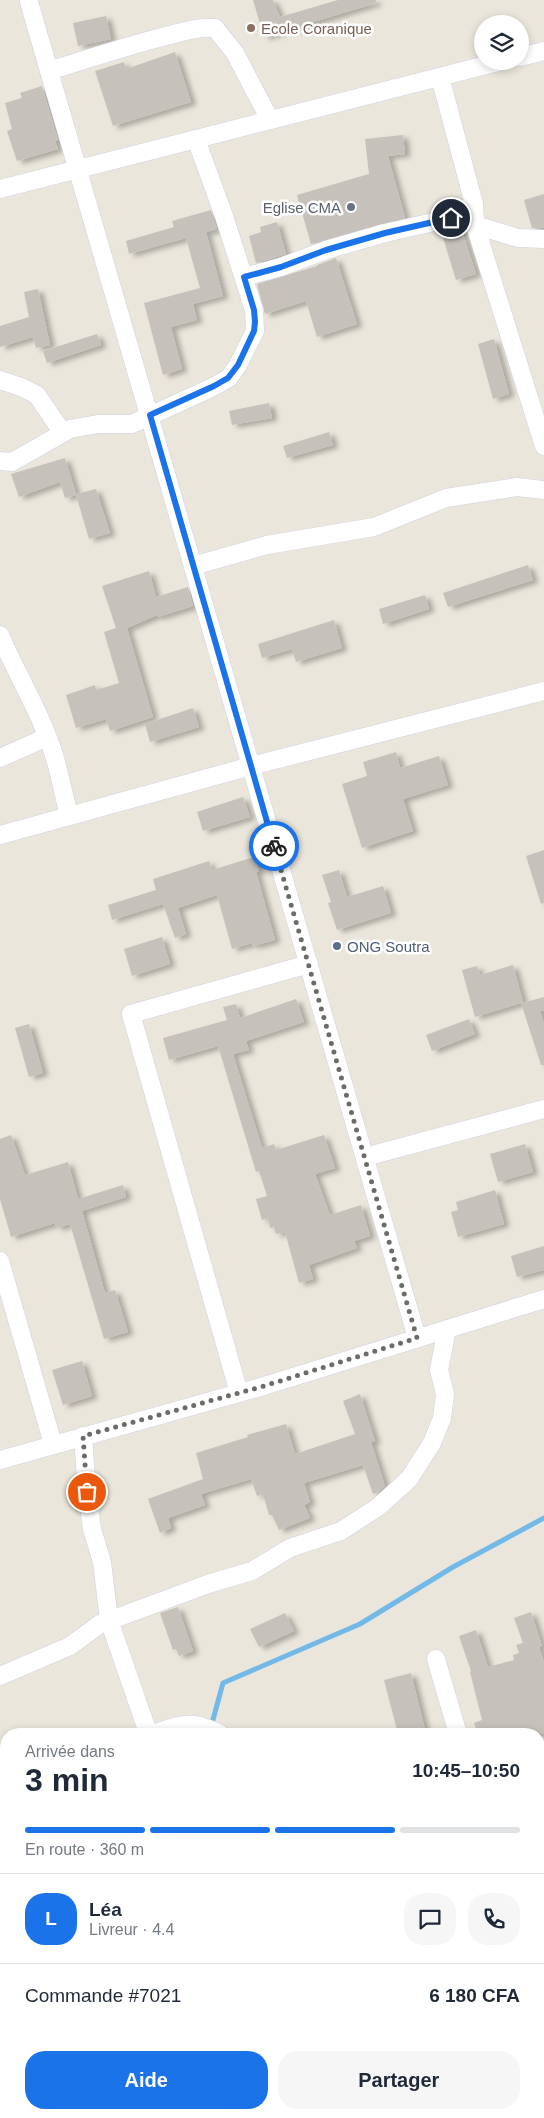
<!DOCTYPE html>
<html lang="fr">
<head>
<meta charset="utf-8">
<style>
  :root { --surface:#fff; --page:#f6f6f7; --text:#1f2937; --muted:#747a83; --line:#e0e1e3; --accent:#1a73e8 }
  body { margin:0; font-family:Arial,sans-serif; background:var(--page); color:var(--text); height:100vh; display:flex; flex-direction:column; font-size:19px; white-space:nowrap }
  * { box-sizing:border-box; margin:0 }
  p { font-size:16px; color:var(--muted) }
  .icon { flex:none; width:28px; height:28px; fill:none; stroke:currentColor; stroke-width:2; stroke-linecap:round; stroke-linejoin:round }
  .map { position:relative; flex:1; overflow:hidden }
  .details { position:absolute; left:0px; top:1728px; width:545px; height:391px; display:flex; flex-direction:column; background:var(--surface); border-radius:20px 20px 0 0; box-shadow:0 2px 8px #0003 }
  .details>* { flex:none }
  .buttons { position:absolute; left:474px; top:15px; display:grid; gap:10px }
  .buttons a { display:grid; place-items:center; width:55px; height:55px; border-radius:50%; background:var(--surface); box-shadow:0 2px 8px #0003; font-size:25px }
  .pin { position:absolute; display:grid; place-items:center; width:42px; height:42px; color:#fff; margin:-21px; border:2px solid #fff; border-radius:50%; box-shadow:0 1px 5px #0007 }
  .courier { position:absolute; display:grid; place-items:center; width:50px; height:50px; margin:-25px; border:4px solid #1a73e8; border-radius:50%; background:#fff; color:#222; box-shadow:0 1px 6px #0007 }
  .overview em { font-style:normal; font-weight:700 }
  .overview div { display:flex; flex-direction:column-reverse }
  .overview { display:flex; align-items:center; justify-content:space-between; height:85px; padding:0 25px }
  h1 { font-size:32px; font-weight:700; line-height:38px }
  .bar { display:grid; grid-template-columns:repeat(4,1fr); gap:8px 5px; align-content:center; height:60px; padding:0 25px }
  .bar i { height:6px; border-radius:4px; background:var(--line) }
  .bar .selected { background:var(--accent) }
  .bar p { grid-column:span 4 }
  .line { display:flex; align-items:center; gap:12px; padding:0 25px; border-top:1px solid var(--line) }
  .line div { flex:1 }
  .round { display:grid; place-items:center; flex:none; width:52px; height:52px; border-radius:20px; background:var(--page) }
  .primary-button { display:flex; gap:10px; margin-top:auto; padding:10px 25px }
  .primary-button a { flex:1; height:58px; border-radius:20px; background:var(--accent); color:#fff; font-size:20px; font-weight:700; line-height:58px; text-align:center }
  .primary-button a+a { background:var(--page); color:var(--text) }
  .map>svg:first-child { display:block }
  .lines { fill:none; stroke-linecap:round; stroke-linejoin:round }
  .stream { stroke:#73b9e8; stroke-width:5 }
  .building { fill:#c6c2bb; filter:url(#shadow) }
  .minor-casing { stroke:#d0d1e1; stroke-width:19 }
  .minor { stroke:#fff; stroke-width:18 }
  .done { stroke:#6d6b67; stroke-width:5; stroke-dasharray:0 9 }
  .route { stroke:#1a73e8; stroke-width:6 }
  .education-dot { fill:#8d6e63; stroke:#fff; stroke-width:2 }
  .worship-dot { fill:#6b7280; stroke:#fff; stroke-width:2 }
  .service-dot { fill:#5c6f8a; stroke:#fff; stroke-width:2 }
  .labels { text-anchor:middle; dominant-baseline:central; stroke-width:5; stroke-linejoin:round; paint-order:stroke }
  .education-label { font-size:15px; fill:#785e54; stroke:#fff; text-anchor:start }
  .worship-label { font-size:15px; fill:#5b616d; stroke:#fff; text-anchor:end }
  .service-label { font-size:15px; fill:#4e5e75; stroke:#fff; text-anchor:start }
</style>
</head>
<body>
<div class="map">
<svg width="544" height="2118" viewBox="0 0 544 2118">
  <defs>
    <filter id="shadow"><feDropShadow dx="5.5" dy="3" stdDeviation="2.5" flood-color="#0004"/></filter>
  </defs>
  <rect width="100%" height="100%" fill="#eae6db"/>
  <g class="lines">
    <g class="stream">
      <path d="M211,1727L223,1683L360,1624L453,1567L544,1518"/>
      <path d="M0,1970V1966L6,1963"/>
    </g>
  </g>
  <g class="building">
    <path d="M253,0H273L280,17L338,0H376V3L264,37Z"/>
    <path d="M106,16L111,39L78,46L73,23Z"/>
    <path d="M175,52L191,102L113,126L95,71L124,62L126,69Z"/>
    <path d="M42,86L58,140L55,141L58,149L17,161L7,131L12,129L5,103L22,98L20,93Z"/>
    <path d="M403,135L405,154L388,156L405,218L311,244L297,195L369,174L365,139Z"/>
    <path d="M544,194V228H532L524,200Z"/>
    <path d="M211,210L217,229L206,232L223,296L193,304L197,320L171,327L182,369L163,375L144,303L200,288L186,238L129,254L126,241L174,227L172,221Z"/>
    <path d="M277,222L286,254L256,263L249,236L261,232L260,227Z"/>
    <path d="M460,225L476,274L456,280L441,231Z"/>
    <path d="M336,258L357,324L317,337L306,301L265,314L257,284L317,266V265Z"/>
    <path d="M38,289L50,345L36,348L33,337L0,347V326L29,317L24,292Z"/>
    <path d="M97,334L101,345L47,363L43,351Z"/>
    <path d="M494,339L509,394L493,399L478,344Z"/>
    <path d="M269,403L272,418L232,425L229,411Z"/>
    <path d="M329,432L333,445L287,458L283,446Z"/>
    <path d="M65,458L76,494L96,489L110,533L89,539L76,495L65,498L60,482L19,497L11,474Z"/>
    <path d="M528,565L533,580L448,607L443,593Z"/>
    <path d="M149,571L156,597L188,587L193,606L158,617L157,615L127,628L153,717L110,731L106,719L76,728L66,695L95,685L96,690L119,683L104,632L116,628L102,586Z"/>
    <path d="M425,595L429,609L383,624L379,609Z"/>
    <path d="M334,620L342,648L296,662L292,649L262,658L258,644Z"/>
    <path d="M193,708L199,727L150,742L145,724Z"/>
    <path d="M396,752L400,768L439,756L448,785L403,799L413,831L362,848L342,784L367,776L363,762Z"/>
    <path d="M243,797L250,817L203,831L197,812Z"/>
    <path d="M544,850V903L541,904L526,856Z"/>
    <path d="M254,857L259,871L256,872L275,940L253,946L252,943L232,949L217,895L178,908L186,934L175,938L163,904L112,920L108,905L156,890L153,879L209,861L212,870Z"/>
    <path d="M339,870L347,897L383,886L391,913L337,930L328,903L331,902L322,875Z"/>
    <path d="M162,937L170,964L132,976L124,949Z"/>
    <path d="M513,965L523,1002L522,1003L544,997V1010L540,1011L544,1024V1065H541L521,1003L475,1017L462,970L477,966L480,975Z"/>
    <path d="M296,999L304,1022L246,1041L249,1050L233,1054L262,1148L274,1144L276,1150L324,1135L335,1168L315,1174L330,1215L361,1205L370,1236L354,1241L357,1248L309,1265L313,1279L299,1283L285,1232L276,1234L274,1227L270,1228L268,1218L262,1220L256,1199L267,1196L259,1171L256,1172L218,1046L169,1060L163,1038L227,1020L223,1007L236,1004L240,1018Z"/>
    <path d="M469,1019L475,1034L432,1051L426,1035Z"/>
    <path d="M29,1024L43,1073L29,1077L15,1028Z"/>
    <path d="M11,1135L25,1175L68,1162L78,1199L123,1185L126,1197L82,1211L105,1293L115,1290L128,1332L104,1339L70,1224L57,1228L55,1223L11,1237L0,1199V1139Z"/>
    <path d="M525,1144L533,1172L498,1182L490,1154Z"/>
    <path d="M495,1190L504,1224L458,1237L451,1212L458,1210L456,1202Z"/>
    <path d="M544,1246V1270L517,1277L511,1256Z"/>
    <path d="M82,1361L92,1396L63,1405L52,1370Z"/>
    <path d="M360,1394L375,1441L371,1442L385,1486L380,1491L373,1494L363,1465L304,1483L310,1502L304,1505L310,1518L279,1530L272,1515H269L263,1494L257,1496L251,1479L201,1494L205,1505L168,1518L171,1528L160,1533L148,1499L203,1479L196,1453L248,1437L247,1435L286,1424L295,1454L355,1434L343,1401Z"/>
    <path d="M178,1607L193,1651L179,1656L176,1649L173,1650L160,1613Z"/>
    <path d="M531,1612L542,1646L539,1647L544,1662V1734H478L474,1723L482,1720L470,1672L471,1671L459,1636L476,1630L488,1667L514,1660L513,1655L519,1653L516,1645L523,1643L514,1618Z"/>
    <path d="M285,1613L294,1631L259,1647L250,1629Z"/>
    <path d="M411,1673L426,1734H398L384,1680Z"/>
  </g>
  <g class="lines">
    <g class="minor-casing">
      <g id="minor">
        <path d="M29,2L417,1338"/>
        <path d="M520,57L544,51"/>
        <path d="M49,71C87,59 124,47 162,37C179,33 198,26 215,28L235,53L270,120"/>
        <path d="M440,77L474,204L475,225L544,446"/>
        <path d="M0,189L502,61"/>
        <path d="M475,225L518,238L544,239"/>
        <path d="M244,277L281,267L326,250L385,233L451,218L474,204"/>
        <path d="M0,380L21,387L37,395L62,432"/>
        <path d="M0,461L12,462L70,429L98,424H132L213,387L229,378L238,365L255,331L254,310L224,216L196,139"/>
        <path d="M193,566L267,545L374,527L446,498L517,487L544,490"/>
        <path d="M0,635C17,675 41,713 54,755C60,775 64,796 69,816"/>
        <path d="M0,758L47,737"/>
        <path d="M0,835L251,766L544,691"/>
        <path d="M365,1157L544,1109"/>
        <path d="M0,1261L53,1444"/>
        <path d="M239,1393L131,1014L309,964"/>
        <path d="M83,1436L87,1492L92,1529L102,1562L109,1620L146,1727L150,1732L155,1733C184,1724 191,1719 220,1734"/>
        <path d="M0,1460L264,1386L544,1299"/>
        <path d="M436,1659L458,1734"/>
        <path d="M0,1676L70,1646L100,1624L208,1584L252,1571L290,1548L341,1531L378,1507L409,1479L432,1443L442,1418L445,1394L439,1370L447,1329"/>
        <path d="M539,1950L544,1948"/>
        <path d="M245,2112L246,2118"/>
      </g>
    </g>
    <use href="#minor" class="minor"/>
  </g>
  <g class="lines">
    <path class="done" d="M87,1492L83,1436L264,1386L417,1338L274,846"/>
    <path class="route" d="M274,846L150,415L214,386L228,378L238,365L254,331L255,322L254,310L244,277L281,267L326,250L385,233L451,218"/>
  </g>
  <circle class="education-dot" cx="251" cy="28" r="5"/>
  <circle class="worship-dot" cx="351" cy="207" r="5"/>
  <circle class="service-dot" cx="337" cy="946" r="5"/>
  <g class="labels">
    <g class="education-label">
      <text x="261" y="28">Ecole Coranique</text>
    </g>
    <g class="worship-label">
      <text x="341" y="207">Eglise CMA</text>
    </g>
    <g class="service-label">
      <text x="347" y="946">ONG Soutra</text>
    </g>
  </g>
</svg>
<div class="buttons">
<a><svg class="icon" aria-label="layers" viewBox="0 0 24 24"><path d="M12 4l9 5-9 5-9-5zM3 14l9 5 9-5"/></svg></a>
</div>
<div class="pin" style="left:87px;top:1492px;background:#ea580c"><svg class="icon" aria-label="bag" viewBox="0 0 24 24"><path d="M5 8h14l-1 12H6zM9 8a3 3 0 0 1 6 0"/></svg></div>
<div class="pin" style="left:451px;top:218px;background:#1f2937"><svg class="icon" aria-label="home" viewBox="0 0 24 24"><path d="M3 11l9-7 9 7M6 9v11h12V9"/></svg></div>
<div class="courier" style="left:274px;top:846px"><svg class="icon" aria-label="bike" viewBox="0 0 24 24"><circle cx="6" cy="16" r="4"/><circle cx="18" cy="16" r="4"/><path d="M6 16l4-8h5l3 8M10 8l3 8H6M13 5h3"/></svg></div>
<section class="details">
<div class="overview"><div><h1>3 min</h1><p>Arrivée dans</p></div><em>10:45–10:50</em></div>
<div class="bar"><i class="selected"></i><i class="selected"></i><i class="selected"></i><i></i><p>En route · 360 m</p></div>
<div class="line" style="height:90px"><b class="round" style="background:var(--accent);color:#fff">L</b><div><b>Léa</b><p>Livreur · 4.4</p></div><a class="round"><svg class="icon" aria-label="chat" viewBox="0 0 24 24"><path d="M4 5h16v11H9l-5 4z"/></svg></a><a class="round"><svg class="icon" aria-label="phone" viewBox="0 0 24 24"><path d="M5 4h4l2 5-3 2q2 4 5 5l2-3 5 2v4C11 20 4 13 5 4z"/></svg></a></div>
<div class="line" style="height:65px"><div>Commande #7021</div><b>6 180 CFA</b></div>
<div class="primary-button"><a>Aide</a><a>Partager</a></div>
</section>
</div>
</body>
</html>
